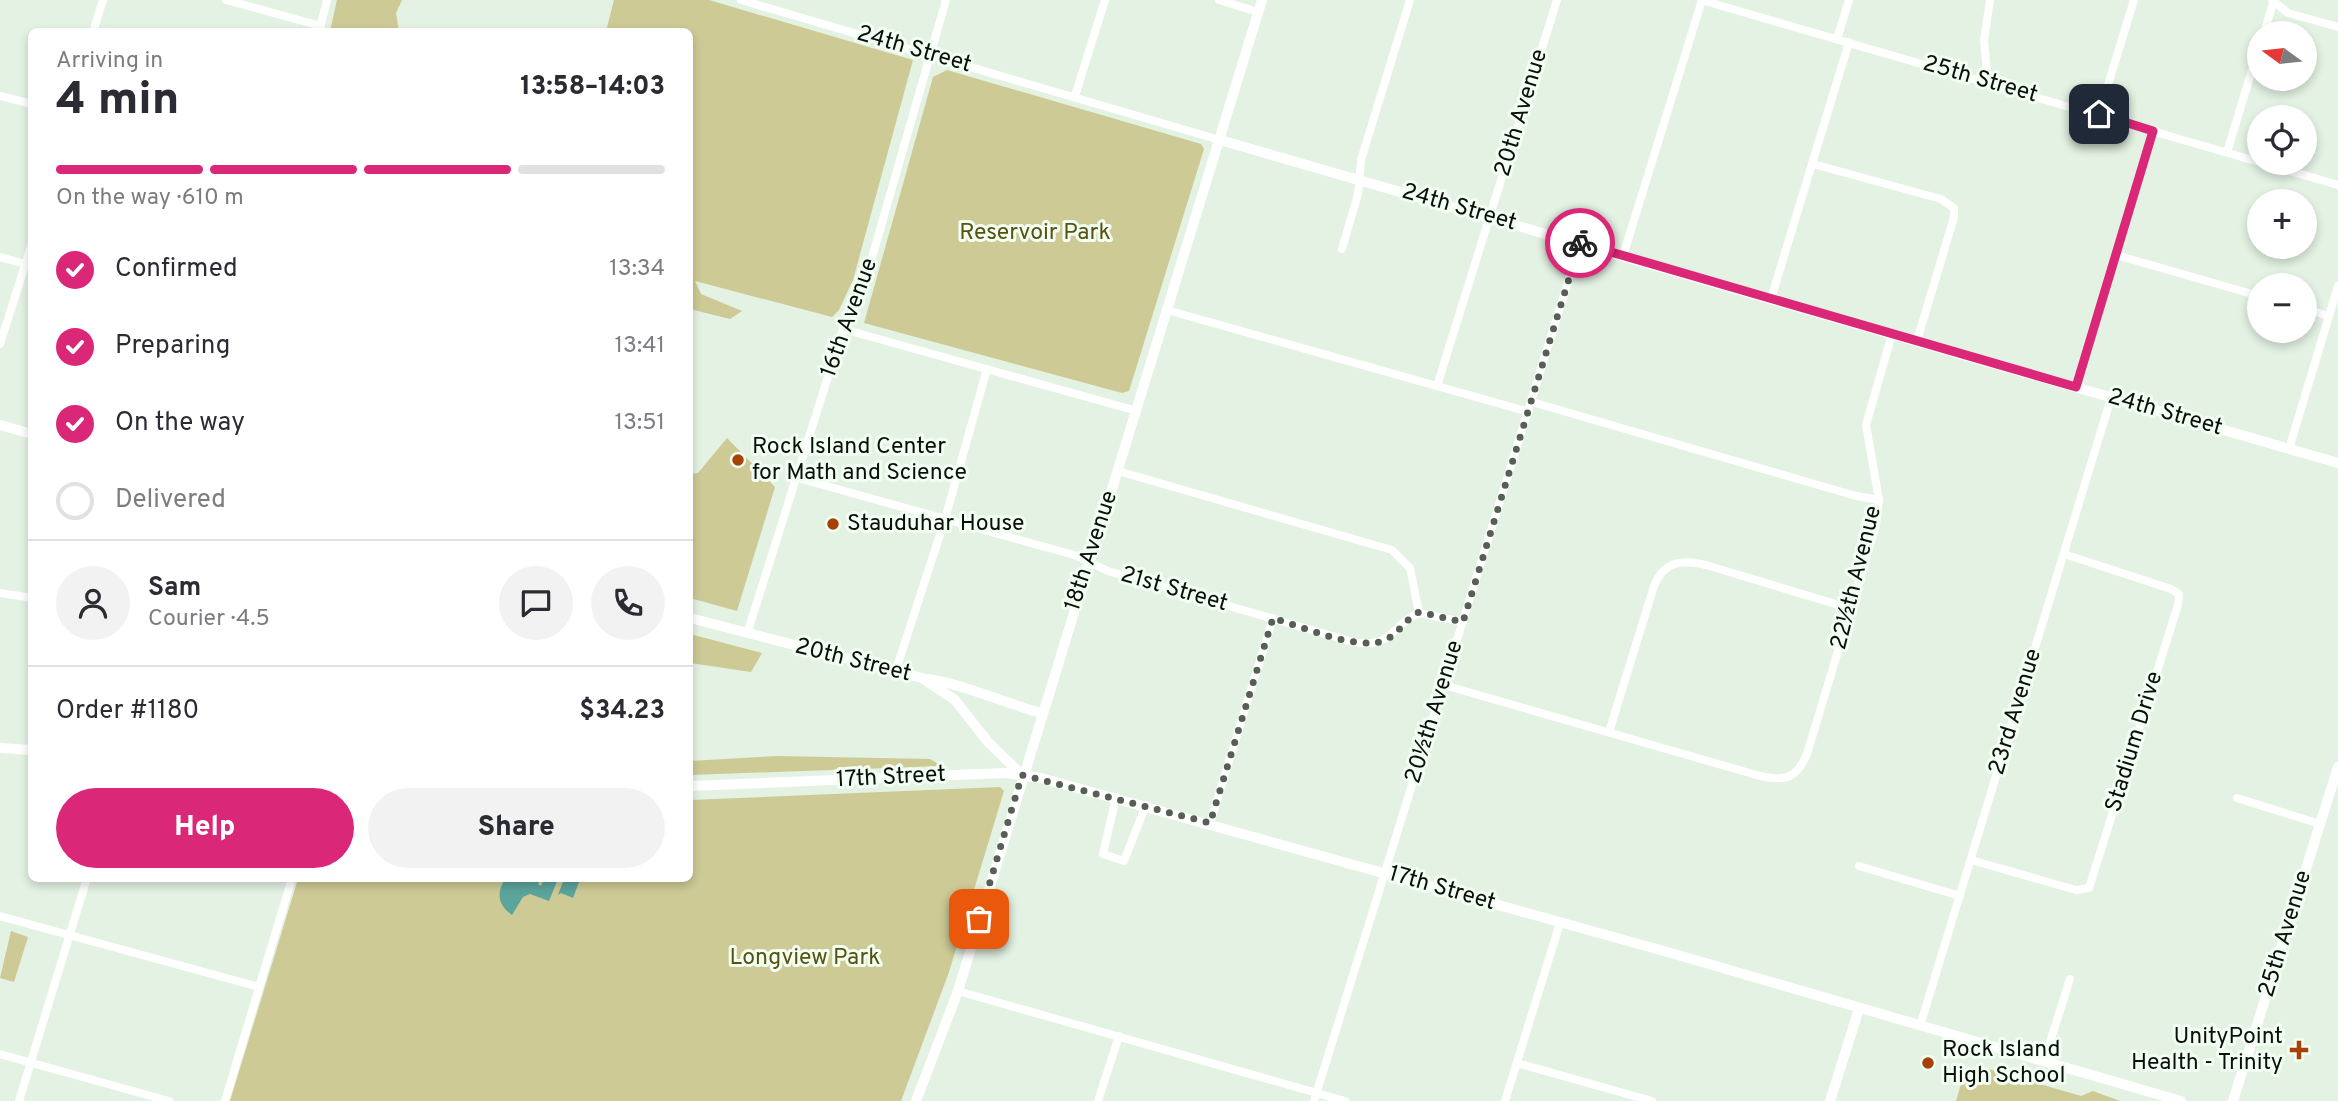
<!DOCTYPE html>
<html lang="en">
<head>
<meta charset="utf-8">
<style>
  :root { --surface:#fff; --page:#f2f2f3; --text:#2b2b33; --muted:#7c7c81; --line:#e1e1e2; --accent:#db2777 }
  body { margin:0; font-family:Overpass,sans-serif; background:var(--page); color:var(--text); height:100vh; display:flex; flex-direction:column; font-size:26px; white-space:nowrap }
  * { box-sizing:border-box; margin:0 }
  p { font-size:23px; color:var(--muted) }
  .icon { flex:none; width:38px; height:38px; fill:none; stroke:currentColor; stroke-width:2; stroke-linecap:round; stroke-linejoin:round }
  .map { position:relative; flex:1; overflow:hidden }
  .side { position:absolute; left:28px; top:28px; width:665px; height:854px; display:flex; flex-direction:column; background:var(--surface); border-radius:10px; box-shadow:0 4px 10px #0003 }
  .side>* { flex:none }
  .needle { width:46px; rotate:285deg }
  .tools { position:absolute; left:2247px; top:21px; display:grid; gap:14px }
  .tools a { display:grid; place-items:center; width:70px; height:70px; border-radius:50%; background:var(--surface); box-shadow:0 4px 10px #0003; font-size:35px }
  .pin { position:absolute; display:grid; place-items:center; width:60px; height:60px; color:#fff; margin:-30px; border-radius:14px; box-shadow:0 4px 10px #0006 }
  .courier { position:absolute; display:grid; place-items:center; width:70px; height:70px; margin:-35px; border:5px solid #db2777; border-radius:50%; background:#fff; color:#222; box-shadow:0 2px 9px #0007 }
  .headline em { font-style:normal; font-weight:800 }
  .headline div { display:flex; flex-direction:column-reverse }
  .headline { display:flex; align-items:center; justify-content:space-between; height:119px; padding:0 28px }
  h1 { font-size:46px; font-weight:800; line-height:52px }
  .bar { display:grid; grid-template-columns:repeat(4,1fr); gap:10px 7px; align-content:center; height:84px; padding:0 28px }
  .bar i { height:9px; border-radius:5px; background:var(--line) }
  .bar .active { background:var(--accent) }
  .bar p { grid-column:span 4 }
  .line { display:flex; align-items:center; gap:18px; padding:0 28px; border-top:2px solid var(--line) }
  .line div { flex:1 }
  .round { display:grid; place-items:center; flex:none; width:74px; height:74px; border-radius:37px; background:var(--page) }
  ol { padding:0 28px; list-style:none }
  li { display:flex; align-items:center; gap:21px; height:77px }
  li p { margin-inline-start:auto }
  li .icon { padding:7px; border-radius:50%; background:var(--accent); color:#fff; stroke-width:4 }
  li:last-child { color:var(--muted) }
  li i { width:38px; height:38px; border:4px solid var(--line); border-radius:50% }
  .action { display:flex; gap:14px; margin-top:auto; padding:14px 28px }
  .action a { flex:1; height:80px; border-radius:42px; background:var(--accent); color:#fff; font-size:28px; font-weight:800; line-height:80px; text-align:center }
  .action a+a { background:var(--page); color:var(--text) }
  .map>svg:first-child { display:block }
  .green { fill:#cdca96 }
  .water { fill:#5ba59d }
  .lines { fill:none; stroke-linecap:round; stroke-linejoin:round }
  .street { stroke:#fff; stroke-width:8 }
  .secondary { stroke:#fff; stroke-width:10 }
  .done { stroke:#565e56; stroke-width:7; stroke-dasharray:0 12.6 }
  .route { stroke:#db2777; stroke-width:9 }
  .poi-dot { fill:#a54306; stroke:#f2fef2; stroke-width:2.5 }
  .labels { text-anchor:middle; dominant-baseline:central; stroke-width:6; stroke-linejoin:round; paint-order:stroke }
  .street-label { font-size:23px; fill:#0a0f0a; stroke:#f2fef2 }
  .park-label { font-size:23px; fill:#57520f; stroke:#f2fef2 }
  .poi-label { font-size:23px; fill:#0a0f0a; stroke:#f2fef2; text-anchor:start }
</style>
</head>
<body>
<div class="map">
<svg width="2338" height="1101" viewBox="0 0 2338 1101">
  <rect width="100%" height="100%" fill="#e3f2e3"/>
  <g class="green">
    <path d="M337,0H402L396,13L399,31H330Z"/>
    <path d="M614,0H709L913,60L853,280L839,310L832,317L695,281L701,294L742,311L730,319L690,309V32L606,31Z"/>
    <path d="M947,70L1201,144L1204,149L1129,391L1122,393L864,323L933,77Z"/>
    <path d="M727,438L775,487L737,611L690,598V474L698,473Z"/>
    <path d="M690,634L762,653L751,672L690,663Z"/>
    <path d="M777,756L930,759L942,766L690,775V761Z"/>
    <path d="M1000,787L1004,791L949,972L901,1101H230L298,879L690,878V800Z"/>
    <path d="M11,931L28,937L14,982L0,978Z"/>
    <path d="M1985,1068L2081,1096L2093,1091L2120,1101H1956L1962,1081Z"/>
  </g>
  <g class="water">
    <path d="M505,879H540L538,884L541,886L544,879H558L549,901L530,894L523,897L512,915C498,905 496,893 505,879Z"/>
    <path d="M564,879L579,882L573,898L561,893L558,895Z"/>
  </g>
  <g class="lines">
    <g class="street">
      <path d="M226,0L321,26"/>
      <path d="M741,0L1220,140"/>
      <path d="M1219,0L1258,12"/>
      <path d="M1701,0L2259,162"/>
      <path d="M2272,0L2288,13L2338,27"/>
      <path d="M93,32L103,0"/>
      <path d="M319,32L327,0"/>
      <path d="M2264,33L2274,0"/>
      <path d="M1837,39L1849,0"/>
      <path d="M1988,82L1984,40L1990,0"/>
      <path d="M0,96L32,104"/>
      <path d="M1075,96L1105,0"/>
      <path d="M2099,114L2134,0"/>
      <path d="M2227,152L2259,47"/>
      <path d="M2263,163L2338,185"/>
      <path d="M1813,164L1941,199L1954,208V217L1917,341"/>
      <path d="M1342,249L1358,194L1361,160L1410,0"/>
      <path d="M2116,255L2259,296"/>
      <path d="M1623,256L1702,0"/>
      <path d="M0,257L32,266"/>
      <path d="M1771,299L1849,42"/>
      <path d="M2305,309L2329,316"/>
      <path d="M1167,310L1529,412"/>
      <path d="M843,329L1137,411"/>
      <path d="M0,344L32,243"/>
      <path d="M1437,386L1557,0"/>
      <path d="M2076,387L2153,131"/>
      <path d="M1532,402L1856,496L1879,500"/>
      <path d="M2289,449L2338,286"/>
      <path d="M1118,471L1392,550L1410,568L1419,613"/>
      <path d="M798,478L1074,555L1108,571L1353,642C1394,649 1390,625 1419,613L1463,622"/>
      <path d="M0,593L32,598"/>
      <path d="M747,634L843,329L867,275L946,0"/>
      <path d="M895,673L945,519L987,369"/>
      <path d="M1444,685L1760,776C1785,782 1797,778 1807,754L1876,525L1879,500L1866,425L1892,334"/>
      <path d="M1609,732L1654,586C1664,561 1682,559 1706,565L1852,609"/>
      <path d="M1116,797L1103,854L1124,861L1146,805"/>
      <path d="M2237,798L2320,824"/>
      <path d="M1210,823L1273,618"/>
      <path d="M1971,860L2076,890L2089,888L2178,605L2179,594L2171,589L2064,554"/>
      <path d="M1859,866L1960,896"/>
      <path d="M0,916L259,987"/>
      <path d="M958,991L1345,1101"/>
      <path d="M1920,1026L2111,398"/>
      <path d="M0,1054L169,1101"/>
      <path d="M2044,1061L2070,979"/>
      <path d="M1517,1063L1652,1101"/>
      <path d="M19,1101L87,878"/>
      <path d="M225,1101L292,878"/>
      <path d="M1098,1101L1119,1036"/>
      <path d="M1314,1101L1580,243"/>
      <path d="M1505,1101L1560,923"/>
    </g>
    <g class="secondary">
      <path d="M1220,140L2338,463"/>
      <path d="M0,425L32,434"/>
      <path d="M690,618L922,678L955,700L988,742L1022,775"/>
      <path d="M928,679C967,685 1003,703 1042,713"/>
      <path d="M0,748L32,750"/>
      <path d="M690,786L1005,773L1041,778L1671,953L2181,1101"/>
      <path d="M916,1101L958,991L1262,0"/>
      <path d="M1830,1101L1859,1009"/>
      <path d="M2233,1101L2338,767"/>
    </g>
  </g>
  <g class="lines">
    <path class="done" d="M979,919L1022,775L1210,823L1273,618C1300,626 1360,652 1385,640C1399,634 1405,619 1419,612L1463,622L1580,243"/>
    <path class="route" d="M1580,243L2076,387L2153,131L2099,114"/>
  </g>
  <g class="poi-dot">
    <circle cx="738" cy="460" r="7"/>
    <circle cx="833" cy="524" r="7"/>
    <path d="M2295.5 1039.5h7v7h7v7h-7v7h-7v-7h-7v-7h7z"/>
    <circle cx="1928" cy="1063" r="7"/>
  </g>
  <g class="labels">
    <g class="street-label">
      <text transform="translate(914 50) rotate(16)">24th Street</text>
      <text transform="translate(1980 80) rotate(16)">25th Street</text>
      <text transform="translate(1522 113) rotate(-73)">20th Avenue</text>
      <text transform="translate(1459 208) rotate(16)">24th Street</text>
      <text transform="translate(850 318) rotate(-70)">16th Avenue</text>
      <text transform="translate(2165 413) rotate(16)">24th Street</text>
      <text transform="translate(1092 551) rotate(-72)">18th Avenue</text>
      <text transform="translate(1857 578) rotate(-76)">22½th Avenue</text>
      <text transform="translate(1174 590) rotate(16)">21st Street</text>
      <text transform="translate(853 661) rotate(14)">20th Street</text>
      <text transform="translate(1435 712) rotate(-73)">20½th Avenue</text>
      <text transform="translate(2016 712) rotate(-73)">23rd Avenue</text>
      <text transform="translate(2135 742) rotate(-73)">Stadium Drive</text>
      <text transform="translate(891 778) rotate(-3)">17th Street</text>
      <text transform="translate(1442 889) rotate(16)">17th Street</text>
      <text transform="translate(2286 934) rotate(-73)">25th Avenue</text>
    </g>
    <g class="park-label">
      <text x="1035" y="233">Reservoir Park</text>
      <text x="805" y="958">Longview Park</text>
    </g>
    <g class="poi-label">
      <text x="752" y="447">Rock Island Center<tspan x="752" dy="26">for Math and Science</tspan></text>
      <text x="847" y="524">Stauduhar House</text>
      <text x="2283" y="1037" text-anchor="end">UnityPoint<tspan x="2283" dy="26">Health - Trinity</tspan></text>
      <text x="1942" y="1050">Rock Island<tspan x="1942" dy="26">High School</tspan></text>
    </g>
  </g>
</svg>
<div class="tools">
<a><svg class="needle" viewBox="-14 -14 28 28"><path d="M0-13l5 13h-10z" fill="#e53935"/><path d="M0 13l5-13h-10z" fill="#7c7c81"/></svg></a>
<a><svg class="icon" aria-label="locate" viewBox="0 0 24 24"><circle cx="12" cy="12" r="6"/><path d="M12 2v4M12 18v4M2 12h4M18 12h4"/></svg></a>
<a>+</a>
<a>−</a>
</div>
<div class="pin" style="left:979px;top:919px;background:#ea580c"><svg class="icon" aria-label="bag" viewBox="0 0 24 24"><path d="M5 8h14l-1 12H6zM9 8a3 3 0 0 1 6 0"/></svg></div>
<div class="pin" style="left:2099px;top:114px;background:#1f2937"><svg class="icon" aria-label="home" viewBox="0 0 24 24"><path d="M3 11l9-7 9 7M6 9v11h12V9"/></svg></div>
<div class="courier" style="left:1580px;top:243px"><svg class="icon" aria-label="bike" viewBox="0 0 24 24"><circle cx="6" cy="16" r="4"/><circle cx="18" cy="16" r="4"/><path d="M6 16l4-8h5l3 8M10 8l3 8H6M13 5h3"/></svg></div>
<section class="side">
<div class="headline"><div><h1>4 min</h1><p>Arriving in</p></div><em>13:58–14:03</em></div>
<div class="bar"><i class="active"></i><i class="active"></i><i class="active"></i><i></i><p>On the way · 610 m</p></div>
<ol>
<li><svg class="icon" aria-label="check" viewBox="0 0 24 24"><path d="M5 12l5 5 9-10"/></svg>Confirmed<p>13:34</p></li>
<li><svg class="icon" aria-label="check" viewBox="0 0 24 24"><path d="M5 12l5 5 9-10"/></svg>Preparing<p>13:41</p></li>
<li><svg class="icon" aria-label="check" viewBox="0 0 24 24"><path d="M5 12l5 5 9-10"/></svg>On the way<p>13:51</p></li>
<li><i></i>Delivered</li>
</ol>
<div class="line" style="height:126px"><a class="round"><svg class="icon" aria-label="person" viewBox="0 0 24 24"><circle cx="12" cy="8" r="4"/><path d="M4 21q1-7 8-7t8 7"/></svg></a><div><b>Sam</b><p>Courier · 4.5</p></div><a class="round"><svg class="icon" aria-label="chat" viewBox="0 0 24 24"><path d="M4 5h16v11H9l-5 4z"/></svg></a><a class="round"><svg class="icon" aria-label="phone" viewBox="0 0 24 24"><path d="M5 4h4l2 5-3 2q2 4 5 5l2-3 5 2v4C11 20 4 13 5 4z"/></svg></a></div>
<div class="line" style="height:91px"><div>Order #1180</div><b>$34.23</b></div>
<div class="action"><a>Help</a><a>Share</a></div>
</section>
</div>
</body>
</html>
